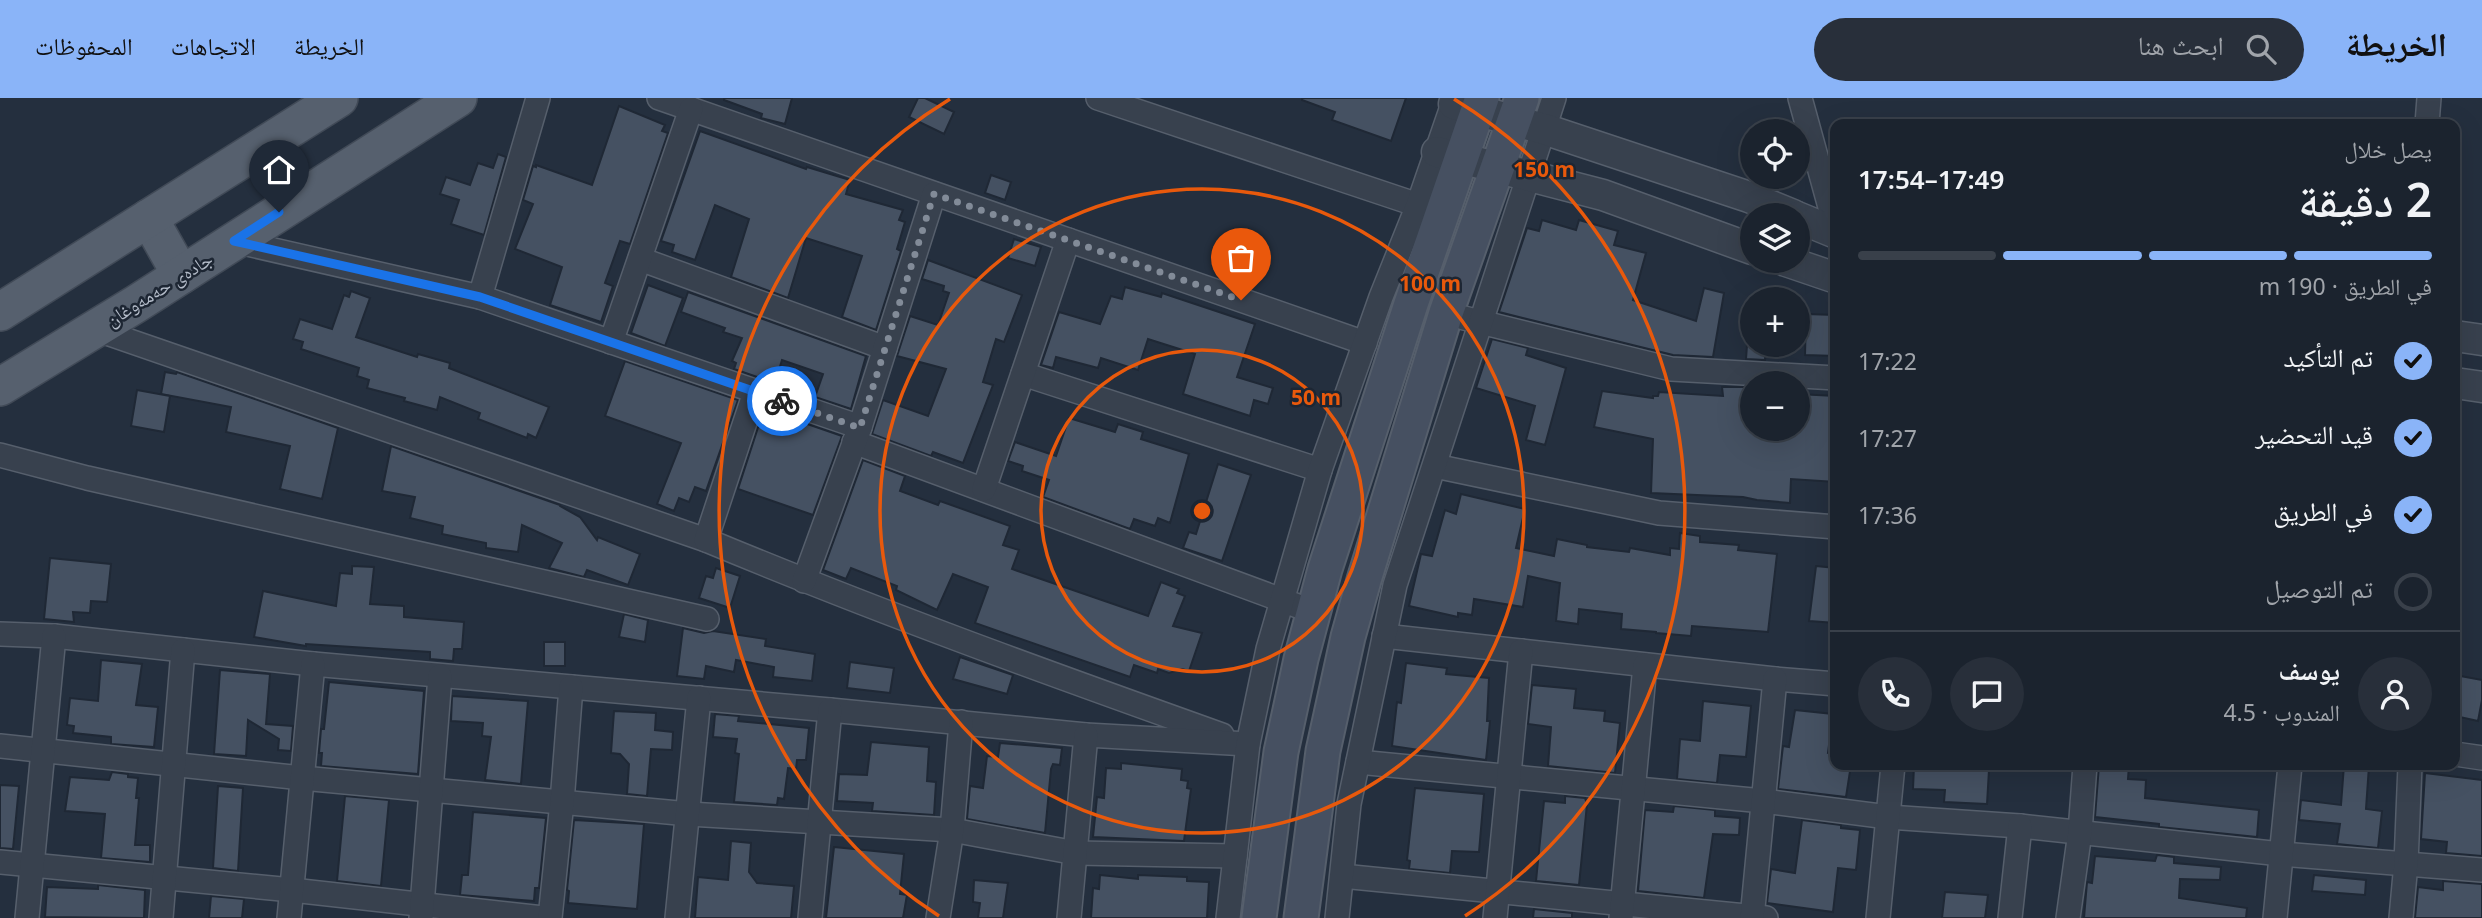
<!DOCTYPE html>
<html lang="ar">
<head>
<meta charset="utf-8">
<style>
  :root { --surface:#1b232e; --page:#282f3a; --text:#f1f3f6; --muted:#a0a4aa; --line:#39404a; --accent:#8ab4f8 }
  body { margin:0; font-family:"Noto Sans","Noto Naskh Arabic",sans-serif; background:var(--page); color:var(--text); direction:rtl; height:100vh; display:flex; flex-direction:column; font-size:26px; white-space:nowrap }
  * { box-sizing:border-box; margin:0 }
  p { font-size:23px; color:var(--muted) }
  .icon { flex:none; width:38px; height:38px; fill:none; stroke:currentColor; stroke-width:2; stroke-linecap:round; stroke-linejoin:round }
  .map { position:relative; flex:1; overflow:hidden; direction:ltr }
  .details { position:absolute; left:1830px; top:21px; width:630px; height:651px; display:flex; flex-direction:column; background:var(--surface); border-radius:14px; box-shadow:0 7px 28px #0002,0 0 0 2px var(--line); direction:rtl }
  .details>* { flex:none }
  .controls { position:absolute; left:1740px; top:21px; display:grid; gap:14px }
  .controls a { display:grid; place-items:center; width:70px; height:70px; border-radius:50%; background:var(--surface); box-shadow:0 7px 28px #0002,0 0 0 2px var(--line); font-size:35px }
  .pin { position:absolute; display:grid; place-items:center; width:60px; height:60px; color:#fff; margin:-72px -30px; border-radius:50% 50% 50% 0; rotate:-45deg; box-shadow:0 0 7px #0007 }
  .pin .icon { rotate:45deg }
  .courier { position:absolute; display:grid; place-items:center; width:70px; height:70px; margin:-35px; border:5px solid #1a73e8; border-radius:50%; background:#fff; color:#222; box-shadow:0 2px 9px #0007 }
  .summary em { font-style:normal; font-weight:600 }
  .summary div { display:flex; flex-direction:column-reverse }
  .summary { display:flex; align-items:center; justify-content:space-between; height:119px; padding:0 28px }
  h1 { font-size:46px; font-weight:600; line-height:52px }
  .bar { display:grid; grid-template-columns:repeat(4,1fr); gap:10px 7px; align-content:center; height:84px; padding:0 28px }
  .bar i { height:9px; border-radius:5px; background:var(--line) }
  .bar .on { background:var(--accent) }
  .bar p { grid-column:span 4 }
  .line { display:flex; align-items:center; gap:18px; padding:0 28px; border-top:2px solid var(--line) }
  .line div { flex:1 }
  .round { display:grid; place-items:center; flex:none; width:74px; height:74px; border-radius:37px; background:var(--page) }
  ol { padding:0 28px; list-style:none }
  li { display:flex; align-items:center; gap:21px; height:77px }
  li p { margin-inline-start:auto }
  li .icon { padding:7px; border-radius:50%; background:var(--accent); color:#111; stroke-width:4 }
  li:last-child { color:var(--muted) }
  li i { width:38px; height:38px; border:4px solid var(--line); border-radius:50% }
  header { display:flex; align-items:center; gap:42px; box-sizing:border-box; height:98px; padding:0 35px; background:var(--accent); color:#111 }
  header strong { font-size:33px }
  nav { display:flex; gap:38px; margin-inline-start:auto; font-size:24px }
  .search { width:490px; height:63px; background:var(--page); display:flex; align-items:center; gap:18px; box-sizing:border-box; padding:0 24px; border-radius:38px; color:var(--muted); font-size:26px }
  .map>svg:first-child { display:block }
  .building { fill:#455162; stroke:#1f2835; stroke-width:2 }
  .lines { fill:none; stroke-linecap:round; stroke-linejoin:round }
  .minor-casing { stroke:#565f6c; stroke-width:26 }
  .tertiary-casing { stroke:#565f6c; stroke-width:33 }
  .secondary-casing { stroke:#565f6c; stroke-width:37 }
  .primary-casing { stroke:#414a57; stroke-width:40 }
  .minor { stroke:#38414e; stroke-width:23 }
  .tertiary { stroke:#38414e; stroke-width:30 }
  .secondary { stroke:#465061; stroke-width:33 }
  .primary { stroke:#56606e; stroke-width:37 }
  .done { stroke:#828b98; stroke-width:7; stroke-dasharray:0 12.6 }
  .route { stroke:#1a73e8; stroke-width:9 }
  .ring { fill:none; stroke:#e8590c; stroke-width:3.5 }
  .labels { text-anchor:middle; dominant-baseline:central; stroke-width:5; stroke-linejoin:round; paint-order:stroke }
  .street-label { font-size:19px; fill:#b4bcc9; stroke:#1d2633 }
  .centre { fill:#e8590c; stroke:#1d2633; stroke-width:3.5 }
  .ring-label { font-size:21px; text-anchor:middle; font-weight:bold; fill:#e8590c; stroke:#1d2633; stroke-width:5; stroke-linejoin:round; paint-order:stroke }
</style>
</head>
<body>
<header>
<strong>الخريطة</strong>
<div class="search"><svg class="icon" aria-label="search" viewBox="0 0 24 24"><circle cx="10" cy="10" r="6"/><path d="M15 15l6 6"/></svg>ابحث هنا</div>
<nav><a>الخريطة</a><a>الاتجاهات</a><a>المحفوظات</a></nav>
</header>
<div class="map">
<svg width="2482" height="820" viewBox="0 0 2482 820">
  <rect width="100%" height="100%" fill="#242f3e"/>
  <g class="building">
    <path d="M724,0H792L785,26L761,20L762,16L724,2Z"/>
    <path d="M918,0H925L954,14L944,36L909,19Z"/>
    <path d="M1302,0H1406L1391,43L1332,22L1335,14L1302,2Z"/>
    <path d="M619,8L665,27L662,33L668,35L630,146L620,143L605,185L613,188L601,224L550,207L562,169L515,151L533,106L523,102L533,68L536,69V67L592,87Z"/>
    <path d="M700,33L806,71L807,69L850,82L846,96L903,112L899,122L905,124L897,151L901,153L876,232L842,219L862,158L806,140L788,200L731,179L749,121L715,107L695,162L672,154L674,147L661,143Z"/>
    <path d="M498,56L506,59L484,137L451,126L459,102L440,96L446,79L470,87L478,65L493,70Z"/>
    <path d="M991,77L1011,84L1005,102L985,95Z"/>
    <path d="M1542,122L1576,132L1579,122L1618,133L1614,147L1646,155L1633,202L1696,223L1704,190L1724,195L1713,259L1673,257L1499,214L1527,130L1539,133Z"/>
    <path d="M1014,141L1041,149L1035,168L1008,160Z"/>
    <path d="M928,162L1022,197L1004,244L996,241L983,284L993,287L963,365L933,354L931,358L872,336L883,302L928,318L946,271L897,258L910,218L938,227L949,195L943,193L944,188L922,181Z"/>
    <path d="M648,187L683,200L665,248L631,235Z"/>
    <path d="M1125,189L1161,199L1162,195L1255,226L1237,279L1273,290L1268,306L1254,302L1250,318L1183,296L1195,256L1148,241L1138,272L1101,260L1098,270L1056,259L1053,270L1041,267L1059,214L1100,226L1111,198L1122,201Z"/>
    <path d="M351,193L370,200L356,239L417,259L418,256L450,265L449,270L549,309L536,340L528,336L527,340L478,321L480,315L440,299L437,312L404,303L405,300L367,290L369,282L357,278L359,270L301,251L303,244L293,241L300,221L332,231L344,197L349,199Z"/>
    <path d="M688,194L866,258L851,311L815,299L823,276L782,262L775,285L734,271L736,265L732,263L742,240L723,234L725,230L681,214Z"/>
    <path d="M1806,216L1836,217V258L1805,257Z"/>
    <path d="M1492,241L1528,250L1526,257L1566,270L1545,347L1526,342L1535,308L1476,290Z"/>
    <path d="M1747,247L1766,248L1765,262L1746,261Z"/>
    <path d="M625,263L738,302L706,393L695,389L689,404L679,400L674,413L657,406L681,345L605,318Z"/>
    <path d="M165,274L176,276L177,274L338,330L322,401L280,391L290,348L226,334L231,309L161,296Z"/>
    <path d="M1722,289H1752V331H1797V296L1836,298V384L1791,381L1790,405L1757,402L1743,399L1651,395L1653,341L1594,329L1602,293L1653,300V298H1658L1659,294L1723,298Z"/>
    <path d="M137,292L170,298L164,334L131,328Z"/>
    <path d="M764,311L842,338L813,417L738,391Z"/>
    <path d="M1069,320L1115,334L1118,326L1143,334L1141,341L1189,356L1170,425L1158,420L1155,428L1134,421L1130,431L1043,399L1049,382L1022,373L1023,368L1008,363L1015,344L1056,358Z"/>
    <path d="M391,348L560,407V408L580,419L597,442L598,439L640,456L628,487L587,472L584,479L549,470L562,445L522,427L518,454L486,450V445L442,436L443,428L410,420L415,399L382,393Z"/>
    <path d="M863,362L905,378L900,393L938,407L940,403L1010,428L1003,447L1019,452L1012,471L1148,518L1161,484L1179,491L1177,495L1185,498L1173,528L1202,535L1189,573L1182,571L1169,575L1158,571L1157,575L1134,567L1130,579L975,525L988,489L953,476L937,512L896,492L897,488L851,470L846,481L823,472Z"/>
    <path d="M1218,366L1251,377L1222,463L1183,450L1189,434L1196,436Z"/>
    <path d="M1461,396L1525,411L1516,450L1554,458L1557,441L1587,447V449L1629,454L1630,450L1670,457V450L1679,451L1680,435L1700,438V444L1739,447L1738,452L1777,456L1768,534L1692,528L1691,538L1656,535V534L1621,531L1622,516L1579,511L1578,526L1556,523L1560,485L1528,478L1523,509L1474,501L1472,517L1458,515V519L1409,508L1421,456L1432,458L1445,412L1456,416Z"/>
    <path d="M50,460L111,466L107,504L91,503L90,515L73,514L74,524L44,521Z"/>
    <path d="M352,468L374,469L370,506L404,508V519L464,524L462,551H454L453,563L430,561V554L306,546V548L254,539L263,493L336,508L340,475L352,476Z"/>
    <path d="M1816,468L1836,470V525L1809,523Z"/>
    <path d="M716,470L740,478L730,510L699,500L706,478L713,480Z"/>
    <path d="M624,516L648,522L645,544L619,539Z"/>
    <path d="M683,530L704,535L713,533L766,541L765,548L815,556L812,583L773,579L774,569L736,562L734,574L706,568L704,581L677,578Z"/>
    <rect x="544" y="544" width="21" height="24"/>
    <path d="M960,559L1013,577L1007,596L953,581Z"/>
    <path d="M101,562L142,566L136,607L158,609L154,649L111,646V639L73,635L74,628L67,627L70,600L98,603Z"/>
    <path d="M850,564L894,570L890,595L847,590Z"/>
    <path d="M1406,565L1447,570L1446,576L1489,580L1487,623H1490L1486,662L1392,648L1397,604L1401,605Z"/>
    <path d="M220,572L270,576L266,626L293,628L291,653L278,652L279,641L248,622L246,658L214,656Z"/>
    <path d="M2455,577L2482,582V602L2478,623L2455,618Z"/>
    <path d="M329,584L424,593L418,676L321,668L322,655H319L321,631H324Z"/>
    <path d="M1532,587L1576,591L1574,610L1605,613L1604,623L1620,625L1615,675L1548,668L1551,629L1528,626Z"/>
    <path d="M452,598L528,603L521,686L485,682L491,639L482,638L483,625L451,623Z"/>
    <path d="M1703,603L1751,608L1746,659L1720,657L1717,685L1677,681L1680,641L1700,643Z"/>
    <path d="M1795,612L1833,616L1828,655L1836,656V667H1851L1846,699L1778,691L1783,648L1789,649Z"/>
    <path d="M614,613L656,615L655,632L673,634L672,652L651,651L647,698L627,696L629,666L620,656L611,655Z"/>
    <path d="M715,616L739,618L738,623L809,630L806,662H797L796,671L788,670L784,701L778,700L777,707L734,704L739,656L735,655L737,641L713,639Z"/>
    <path d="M871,644L929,649L927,683L936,684L934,717L872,713L873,705L837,703L839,676L867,677Z"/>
    <path d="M1000,645L1062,650L1060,667L1053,666L1051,671L1045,735L967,721L970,688L983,690L987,658L998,659Z"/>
    <path d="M1121,665L1182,671L1181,682L1188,683L1187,690L1191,691L1184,743L1093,739L1097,699L1104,700L1106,670L1121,671Z"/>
    <path d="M1914,667L1989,672L1987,706L1944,704L1945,692L1913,691Z"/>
    <path d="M2099,667H2129L2128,681L2146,682L2145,700L2259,712L2257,739L2159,729V726L2095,719Z"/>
    <path d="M2344,667L2369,668L2366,711L2382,713L2378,750L2337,746L2340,726L2299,722L2301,702L2341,707Z"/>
    <path d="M112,674L128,676V679L138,680L136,700H139L135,747H150V764L101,760L105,716L65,713L70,679L109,682Z"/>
    <path d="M2425,675L2482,682V758L2446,755L2447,744L2421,741Z"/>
    <path d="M0,687L19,688L13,751L0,750Z"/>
    <path d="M218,688L243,690L238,773L213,770Z"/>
    <path d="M1415,690L1484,696L1479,754L1452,753L1450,775L1409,771L1410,763L1407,762Z"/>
    <path d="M345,698L389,702L381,788L337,783Z"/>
    <path d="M1565,698L1585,700L1587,706L1579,787L1536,783L1544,703L1565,705Z"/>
    <path d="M1674,708L1715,712V718L1740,720L1739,737L1713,736L1704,800L1638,793L1645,712L1673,714Z"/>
    <path d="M473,714L546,720L539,790H535L534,803L460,797L462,777H468Z"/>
    <path d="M574,722L644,726L637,811L568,805L569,793L567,792Z"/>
    <path d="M1802,722L1841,727V730L1860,732L1856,772L1838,770L1833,814L1767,805L1771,771L1795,775Z"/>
    <path d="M731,743L751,745L749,774L757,785L794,788L791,820H695L698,779L728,782Z"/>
    <path d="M834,749L904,756L900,796L907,797L903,820H826Z"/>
    <path d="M2157,757L2174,759V765L2221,769L2220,782L2180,781L2179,800L2247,810L2246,820H2084L2087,784L2092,785L2095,758L2155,763Z"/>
    <path d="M1100,777L1138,781V777L1187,779V783L1209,784L1207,820H1091L1093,790L1099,791Z"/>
    <path d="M2314,777L2366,782L2365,797L2312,793Z"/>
    <path d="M974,782L1008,785L1003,820H978L980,805L973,804Z"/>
    <path d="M2443,783L2482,786V820H2415L2418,789L2443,792Z"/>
    <path d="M98,787L145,792L144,820L45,819L47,789L98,791Z"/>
    <path d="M1945,794L1988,797L1985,820H1942Z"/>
    <path d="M211,798L244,801L242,820H209Z"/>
    <path d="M1534,811L1572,815V820H1533Z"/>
  </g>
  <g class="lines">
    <g class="minor-casing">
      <g id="minor">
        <path d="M659,0L1365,245"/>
        <path d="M1098,0L1418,107"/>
        <path d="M1800,0L1836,131"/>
        <path d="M2427,26L2429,0"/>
        <path d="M234,143L480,199L860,329"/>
        <path d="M640,161L885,250"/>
        <path d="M480,199L538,0"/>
        <path d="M1464,220L1671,271L1836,280"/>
        <path d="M95,231L706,442C876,513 1048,575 1222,637"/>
        <path d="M611,244L691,11"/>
        <path d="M1023,276L1320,372"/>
        <path d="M854,344L1314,514"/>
        <path d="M0,357L87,380L707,521"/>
        <path d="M1435,368L1659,415L1836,429"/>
        <path d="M984,391L1068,142"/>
        <path d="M706,442L755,294"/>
        <path d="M804,483L860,329L934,96"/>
        <path d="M0,536L54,538L313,566L830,612L1086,637L1248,646"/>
        <path d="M1384,538L1775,581L1836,586"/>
        <path d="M0,648L302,680L689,716L952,732L1076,755L1235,758"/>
        <path d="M2455,656L2482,660"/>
        <path d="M1358,664L1763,703L1888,719L2020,728L2281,756L2482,772"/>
        <path d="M0,764L292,792L543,820"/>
        <path d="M1342,778L1766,820"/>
        <path d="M27,820L54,538"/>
        <path d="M161,820L183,552"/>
        <path d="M289,820L313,566"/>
        <path d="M421,820L440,578"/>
        <path d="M550,820L562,704L571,589"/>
        <path d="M677,820L699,600"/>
        <path d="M810,820L830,612"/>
        <path d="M938,820L952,732L961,624"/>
        <path d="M1069,820L1086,637"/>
        <path d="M1228,820L1248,646L1268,551L1320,372L1381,199L1418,107L1455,0"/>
        <path d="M1337,820L1349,706L1395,487L1554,0"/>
        <path d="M1495,820L1521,553"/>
        <path d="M1621,820L1645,567"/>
        <path d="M1752,820L1775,581"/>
        <path d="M1878,820L1893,667"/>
        <path d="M2010,820L2020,728"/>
        <path d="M2068,820L2080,734L2085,667"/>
        <path d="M2275,820L2290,667"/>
        <path d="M2401,820L2406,765L2410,667"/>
      </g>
    </g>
    <g class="tertiary-casing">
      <g id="tertiary">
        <path d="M1454,6L1544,31L1749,99L1793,117"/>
        <path d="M1437,54L1603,97L1752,151"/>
        <path d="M1797,119L1836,135"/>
        <path d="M1786,163L1836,180"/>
        <path d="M2455,238L2482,242"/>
        <path d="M2455,285L2482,289"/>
      </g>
    </g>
    <g class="secondary-casing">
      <g id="secondary">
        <path d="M1259,820L1281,654L1301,561L1325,471L1411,206L1482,0"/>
        <path d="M1301,820L1323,653L1348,539L1364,482L1446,215L1522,0"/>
      </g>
    </g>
    <g class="primary-casing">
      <g id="primary">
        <path d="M149,120L181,177"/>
        <path d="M0,214L339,0"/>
        <path d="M0,289L136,206L458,0"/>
      </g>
    </g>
    <use href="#minor" class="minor"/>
    <use href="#tertiary" class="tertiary"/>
    <use href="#secondary" class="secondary"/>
    <use href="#primary" class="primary"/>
  </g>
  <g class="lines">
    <path class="done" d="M782,303L860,330L934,96L1241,202"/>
    <path class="route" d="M279,114L234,143L480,199L782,303"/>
  </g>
  <g class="ring">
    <circle cx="1202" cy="413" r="161"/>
    <circle cx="1202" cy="413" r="322"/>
    <path d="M939 818A483 483 0 0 1 950 1M1454 1A483 483 0 0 1 1465 818"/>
  </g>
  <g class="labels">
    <g class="street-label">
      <text transform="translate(159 191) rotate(-32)">جادەی حەمەوغان</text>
    </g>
  </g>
  <circle cx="1202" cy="413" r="10" class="centre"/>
  <g class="ring-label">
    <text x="1544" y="79">150 m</text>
    <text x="1430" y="193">100 m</text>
    <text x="1316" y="307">50 m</text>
  </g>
</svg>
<div class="controls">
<a><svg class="icon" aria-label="locate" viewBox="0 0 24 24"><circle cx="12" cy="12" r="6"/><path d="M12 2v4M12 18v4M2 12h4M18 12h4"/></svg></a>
<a><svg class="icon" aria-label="layers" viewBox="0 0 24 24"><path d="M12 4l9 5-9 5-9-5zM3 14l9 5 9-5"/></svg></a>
<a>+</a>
<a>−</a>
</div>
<div class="pin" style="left:1241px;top:202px;background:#ea580c"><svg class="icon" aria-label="bag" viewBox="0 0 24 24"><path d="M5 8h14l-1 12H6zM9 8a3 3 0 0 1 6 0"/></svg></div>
<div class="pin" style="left:279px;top:114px;background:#1f2937"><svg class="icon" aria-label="home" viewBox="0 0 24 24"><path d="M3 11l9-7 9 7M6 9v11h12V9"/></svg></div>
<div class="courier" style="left:782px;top:303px"><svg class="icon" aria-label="bike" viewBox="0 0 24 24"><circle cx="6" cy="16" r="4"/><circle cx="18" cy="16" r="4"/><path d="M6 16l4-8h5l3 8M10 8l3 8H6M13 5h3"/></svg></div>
<section class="details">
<div class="summary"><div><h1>2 دقيقة</h1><p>يصل خلال</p></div><em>17:49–17:54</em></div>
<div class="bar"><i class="on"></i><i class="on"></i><i class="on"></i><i></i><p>في الطريق · 190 m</p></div>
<ol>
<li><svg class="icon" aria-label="check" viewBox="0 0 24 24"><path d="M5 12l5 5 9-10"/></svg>تم التأكيد<p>17:22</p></li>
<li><svg class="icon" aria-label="check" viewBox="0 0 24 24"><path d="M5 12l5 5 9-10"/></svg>قيد التحضير<p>17:27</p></li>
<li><svg class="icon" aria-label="check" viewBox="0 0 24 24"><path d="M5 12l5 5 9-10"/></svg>في الطريق<p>17:36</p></li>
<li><i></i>تم التوصيل</li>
</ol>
<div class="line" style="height:126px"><a class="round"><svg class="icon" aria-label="person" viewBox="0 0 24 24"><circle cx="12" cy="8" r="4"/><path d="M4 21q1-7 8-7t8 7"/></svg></a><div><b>يوسف</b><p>المندوب · 4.5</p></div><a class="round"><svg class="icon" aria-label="chat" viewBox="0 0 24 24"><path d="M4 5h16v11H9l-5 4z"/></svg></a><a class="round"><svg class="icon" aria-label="phone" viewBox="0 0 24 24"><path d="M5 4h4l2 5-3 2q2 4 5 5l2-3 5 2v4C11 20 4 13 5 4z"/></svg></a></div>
</section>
</div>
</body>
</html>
